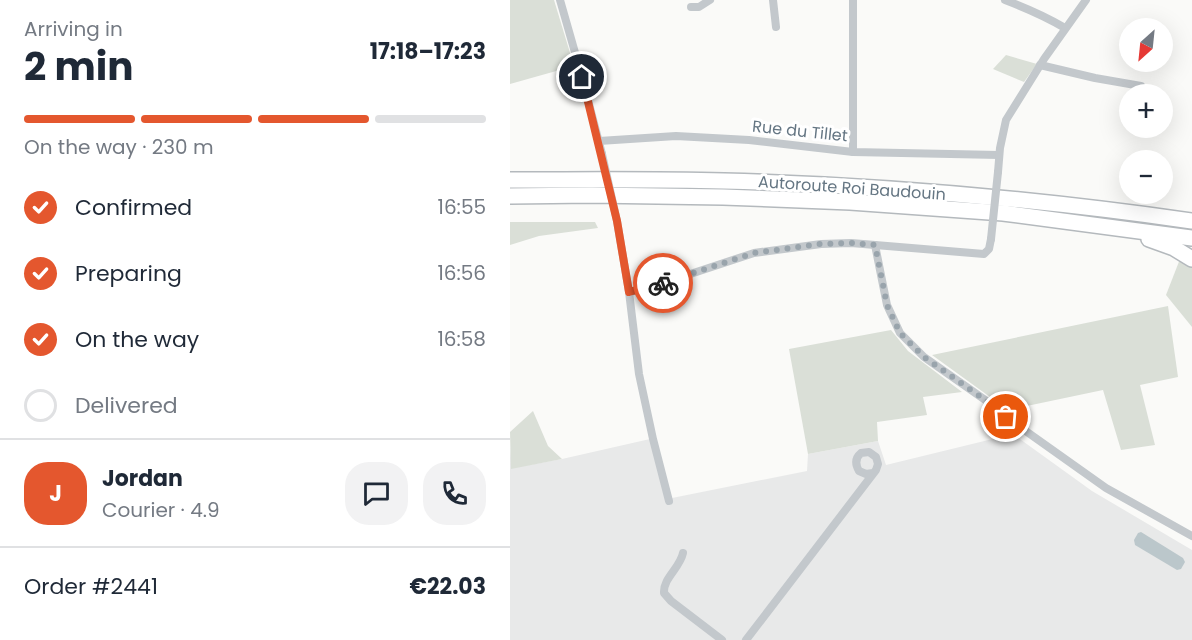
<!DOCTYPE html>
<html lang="en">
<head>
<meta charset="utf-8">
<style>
  :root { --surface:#fff; --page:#f2f2f3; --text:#1f2937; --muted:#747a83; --line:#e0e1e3; --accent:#e4572e }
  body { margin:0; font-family:Poppins,sans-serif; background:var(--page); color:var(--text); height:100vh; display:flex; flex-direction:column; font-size:22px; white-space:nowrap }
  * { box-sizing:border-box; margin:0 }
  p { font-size:20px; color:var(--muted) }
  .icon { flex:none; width:33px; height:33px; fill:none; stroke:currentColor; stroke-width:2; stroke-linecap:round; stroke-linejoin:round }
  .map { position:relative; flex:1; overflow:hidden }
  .drawer { display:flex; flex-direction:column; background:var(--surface); width:510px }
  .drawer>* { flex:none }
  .needle { width:39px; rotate:207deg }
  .buttons { position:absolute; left:609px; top:18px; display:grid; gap:12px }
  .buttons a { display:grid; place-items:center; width:54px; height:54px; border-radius:50%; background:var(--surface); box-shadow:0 6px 24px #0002; font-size:30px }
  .pin { position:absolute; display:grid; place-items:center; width:51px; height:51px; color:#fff; margin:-26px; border:3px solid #fff; border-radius:50%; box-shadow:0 2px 6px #0007 }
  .courier { position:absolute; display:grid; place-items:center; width:60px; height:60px; margin:-30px; border:4px solid #e4572e; border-radius:50%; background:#fff; color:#222; box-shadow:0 2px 8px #0007 }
  .headline em { font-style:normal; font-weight:700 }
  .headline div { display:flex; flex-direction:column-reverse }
  .headline { display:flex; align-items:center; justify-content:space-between; height:102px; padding:0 24px }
  h1 { font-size:39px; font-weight:700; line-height:45px }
  .bar { display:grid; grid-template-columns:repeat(4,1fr); gap:9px 6px; align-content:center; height:72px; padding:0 24px }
  .bar i { height:8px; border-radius:4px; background:var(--line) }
  .bar .on { background:var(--accent) }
  .bar p { grid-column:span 4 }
  .line { display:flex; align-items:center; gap:15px; padding:0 24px; border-top:2px solid var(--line) }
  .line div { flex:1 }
  .round { display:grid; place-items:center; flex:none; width:63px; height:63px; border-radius:24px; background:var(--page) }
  ol { padding:0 24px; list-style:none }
  li { display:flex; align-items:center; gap:18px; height:66px }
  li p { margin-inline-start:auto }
  li .icon { padding:6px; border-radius:50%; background:var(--accent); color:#fff; stroke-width:4 }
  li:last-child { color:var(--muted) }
  li i { width:33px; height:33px; border:3px solid var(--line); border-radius:50% }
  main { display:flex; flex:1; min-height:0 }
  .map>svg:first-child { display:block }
  .built { fill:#e8e9e9 }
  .green { fill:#dadfd7 }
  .water { fill:#bbc7cb }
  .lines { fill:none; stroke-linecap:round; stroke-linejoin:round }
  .motorway-casing { stroke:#b4b9bd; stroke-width:18 }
  .minor { stroke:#c3c8cc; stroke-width:8 }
  .motorway { stroke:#fff; stroke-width:15 }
  .minor-bridge { stroke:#c3c8cc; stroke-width:8 }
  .done { stroke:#99a4ac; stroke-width:6; stroke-dasharray:0 10.8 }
  .route { stroke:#e4572e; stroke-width:8 }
  .labels { text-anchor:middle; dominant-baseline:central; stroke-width:6; stroke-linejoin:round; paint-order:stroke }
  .street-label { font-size:16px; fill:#657683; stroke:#fff }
</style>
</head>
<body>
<main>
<section class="drawer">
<div class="headline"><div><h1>2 min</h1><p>Arriving in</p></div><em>17:18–17:23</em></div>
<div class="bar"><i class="on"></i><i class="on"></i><i class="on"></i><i></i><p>On the way · 230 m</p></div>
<ol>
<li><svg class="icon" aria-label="check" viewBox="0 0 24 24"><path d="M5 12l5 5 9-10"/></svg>Confirmed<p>16:55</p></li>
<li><svg class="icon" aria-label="check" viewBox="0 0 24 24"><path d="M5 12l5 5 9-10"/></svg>Preparing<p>16:56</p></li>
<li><svg class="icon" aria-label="check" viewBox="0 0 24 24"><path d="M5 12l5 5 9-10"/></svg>On the way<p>16:58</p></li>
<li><i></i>Delivered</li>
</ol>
<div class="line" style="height:108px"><b class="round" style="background:var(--accent);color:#fff">J</b><div><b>Jordan</b><p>Courier · 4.9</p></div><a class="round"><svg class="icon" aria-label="chat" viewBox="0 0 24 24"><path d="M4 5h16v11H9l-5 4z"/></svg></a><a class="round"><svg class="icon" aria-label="phone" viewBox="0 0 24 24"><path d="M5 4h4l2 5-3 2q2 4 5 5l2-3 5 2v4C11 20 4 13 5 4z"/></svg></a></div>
<div class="line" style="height:78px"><div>Order #2441</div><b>€22.03</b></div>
</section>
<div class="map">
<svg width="682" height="640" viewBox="0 0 682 640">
  <rect width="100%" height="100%" fill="#fafaf8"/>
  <path class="built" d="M503,434L582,491L682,550V640H0V447L2,468L52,459L140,439L162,498L297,471L298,454L368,441L376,465Z"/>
  <g class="green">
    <path d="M0,0H44L64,66L0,84Z"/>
    <path d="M496,55L527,64L514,82L483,69Z"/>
    <path d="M0,222H85L88,228L29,236L0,245Z"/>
    <path d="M670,259L682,267V327L656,295Z"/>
    <path d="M658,306L668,377L630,385L645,445L611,450L593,390L498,410L422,355Z"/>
    <path d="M381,330L398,351L452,392L413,397L417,415L367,422L368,441L298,454L279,349Z"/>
    <path d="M23,411L38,446L52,459L1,469L0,432Z"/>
  </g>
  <path class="water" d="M631,532L673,558L675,562L671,569L667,570L625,545L624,540L628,533Z"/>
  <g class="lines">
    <g class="motorway-casing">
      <g id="motorway">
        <path d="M0,180C71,180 143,179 214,181C370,185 528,199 682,221"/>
        <path d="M0,196L82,195L213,197L340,202L493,213L682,238"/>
        <path d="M639,239L664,248L682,259"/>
      </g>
    </g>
    <g class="minor">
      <path d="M50,0L72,77L92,154"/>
      <path d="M263,0L266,27"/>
      <path d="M495,0C516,8 535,16 555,28"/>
      <path d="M181,7H189L200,0"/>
      <path d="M530,65L585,78L631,86"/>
      <path d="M89,141L166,136L239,140L343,152L489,155"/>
      <path d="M343,152V0"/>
      <path d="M488,172L490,148L496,120L534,59L576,0"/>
      <path d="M107,221L119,292L129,374L143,439L159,501"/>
      <path d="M365,245L377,305L390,333L414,357L488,409L496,417L596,488L682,536"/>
      <path d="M119,292L138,288L244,253L311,244L341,243L474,254L479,249L481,239"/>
      <path d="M173,553C170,568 153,578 154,593L161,601L212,640"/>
      <path d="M236,640L366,470L368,464L366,457L359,452L351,453C345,458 345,464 349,471L356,474L363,473"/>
    </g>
    <use href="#motorway" class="motorway"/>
    <g class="minor-bridge">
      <path d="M92,154L107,221"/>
      <path d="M481,239L488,172"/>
    </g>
  </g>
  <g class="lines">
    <path class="done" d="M153,283L244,253L310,244L341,243L365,245L377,305L390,333L414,357L488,409L496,417"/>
    <path class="route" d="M72,77L107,221L119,292L153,283"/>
  </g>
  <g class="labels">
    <g class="street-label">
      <text transform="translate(290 131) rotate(6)">Rue du Tillet</text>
      <text transform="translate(342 188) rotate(4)">Autoroute Roi Baudouin</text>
    </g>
  </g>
</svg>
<div class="buttons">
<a><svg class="needle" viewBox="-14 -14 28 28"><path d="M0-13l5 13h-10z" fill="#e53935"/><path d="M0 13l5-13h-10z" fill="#747a83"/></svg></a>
<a>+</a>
<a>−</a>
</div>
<div class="pin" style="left:496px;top:417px;background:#ea580c"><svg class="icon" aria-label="bag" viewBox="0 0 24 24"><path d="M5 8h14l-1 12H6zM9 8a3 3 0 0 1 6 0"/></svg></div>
<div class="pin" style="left:72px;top:77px;background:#1f2937"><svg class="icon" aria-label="home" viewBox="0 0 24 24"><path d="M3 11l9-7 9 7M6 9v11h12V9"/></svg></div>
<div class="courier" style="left:153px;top:283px"><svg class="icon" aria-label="bike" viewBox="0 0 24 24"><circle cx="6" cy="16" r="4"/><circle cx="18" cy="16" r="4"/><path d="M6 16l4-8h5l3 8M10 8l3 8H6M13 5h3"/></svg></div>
</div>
</main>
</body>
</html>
